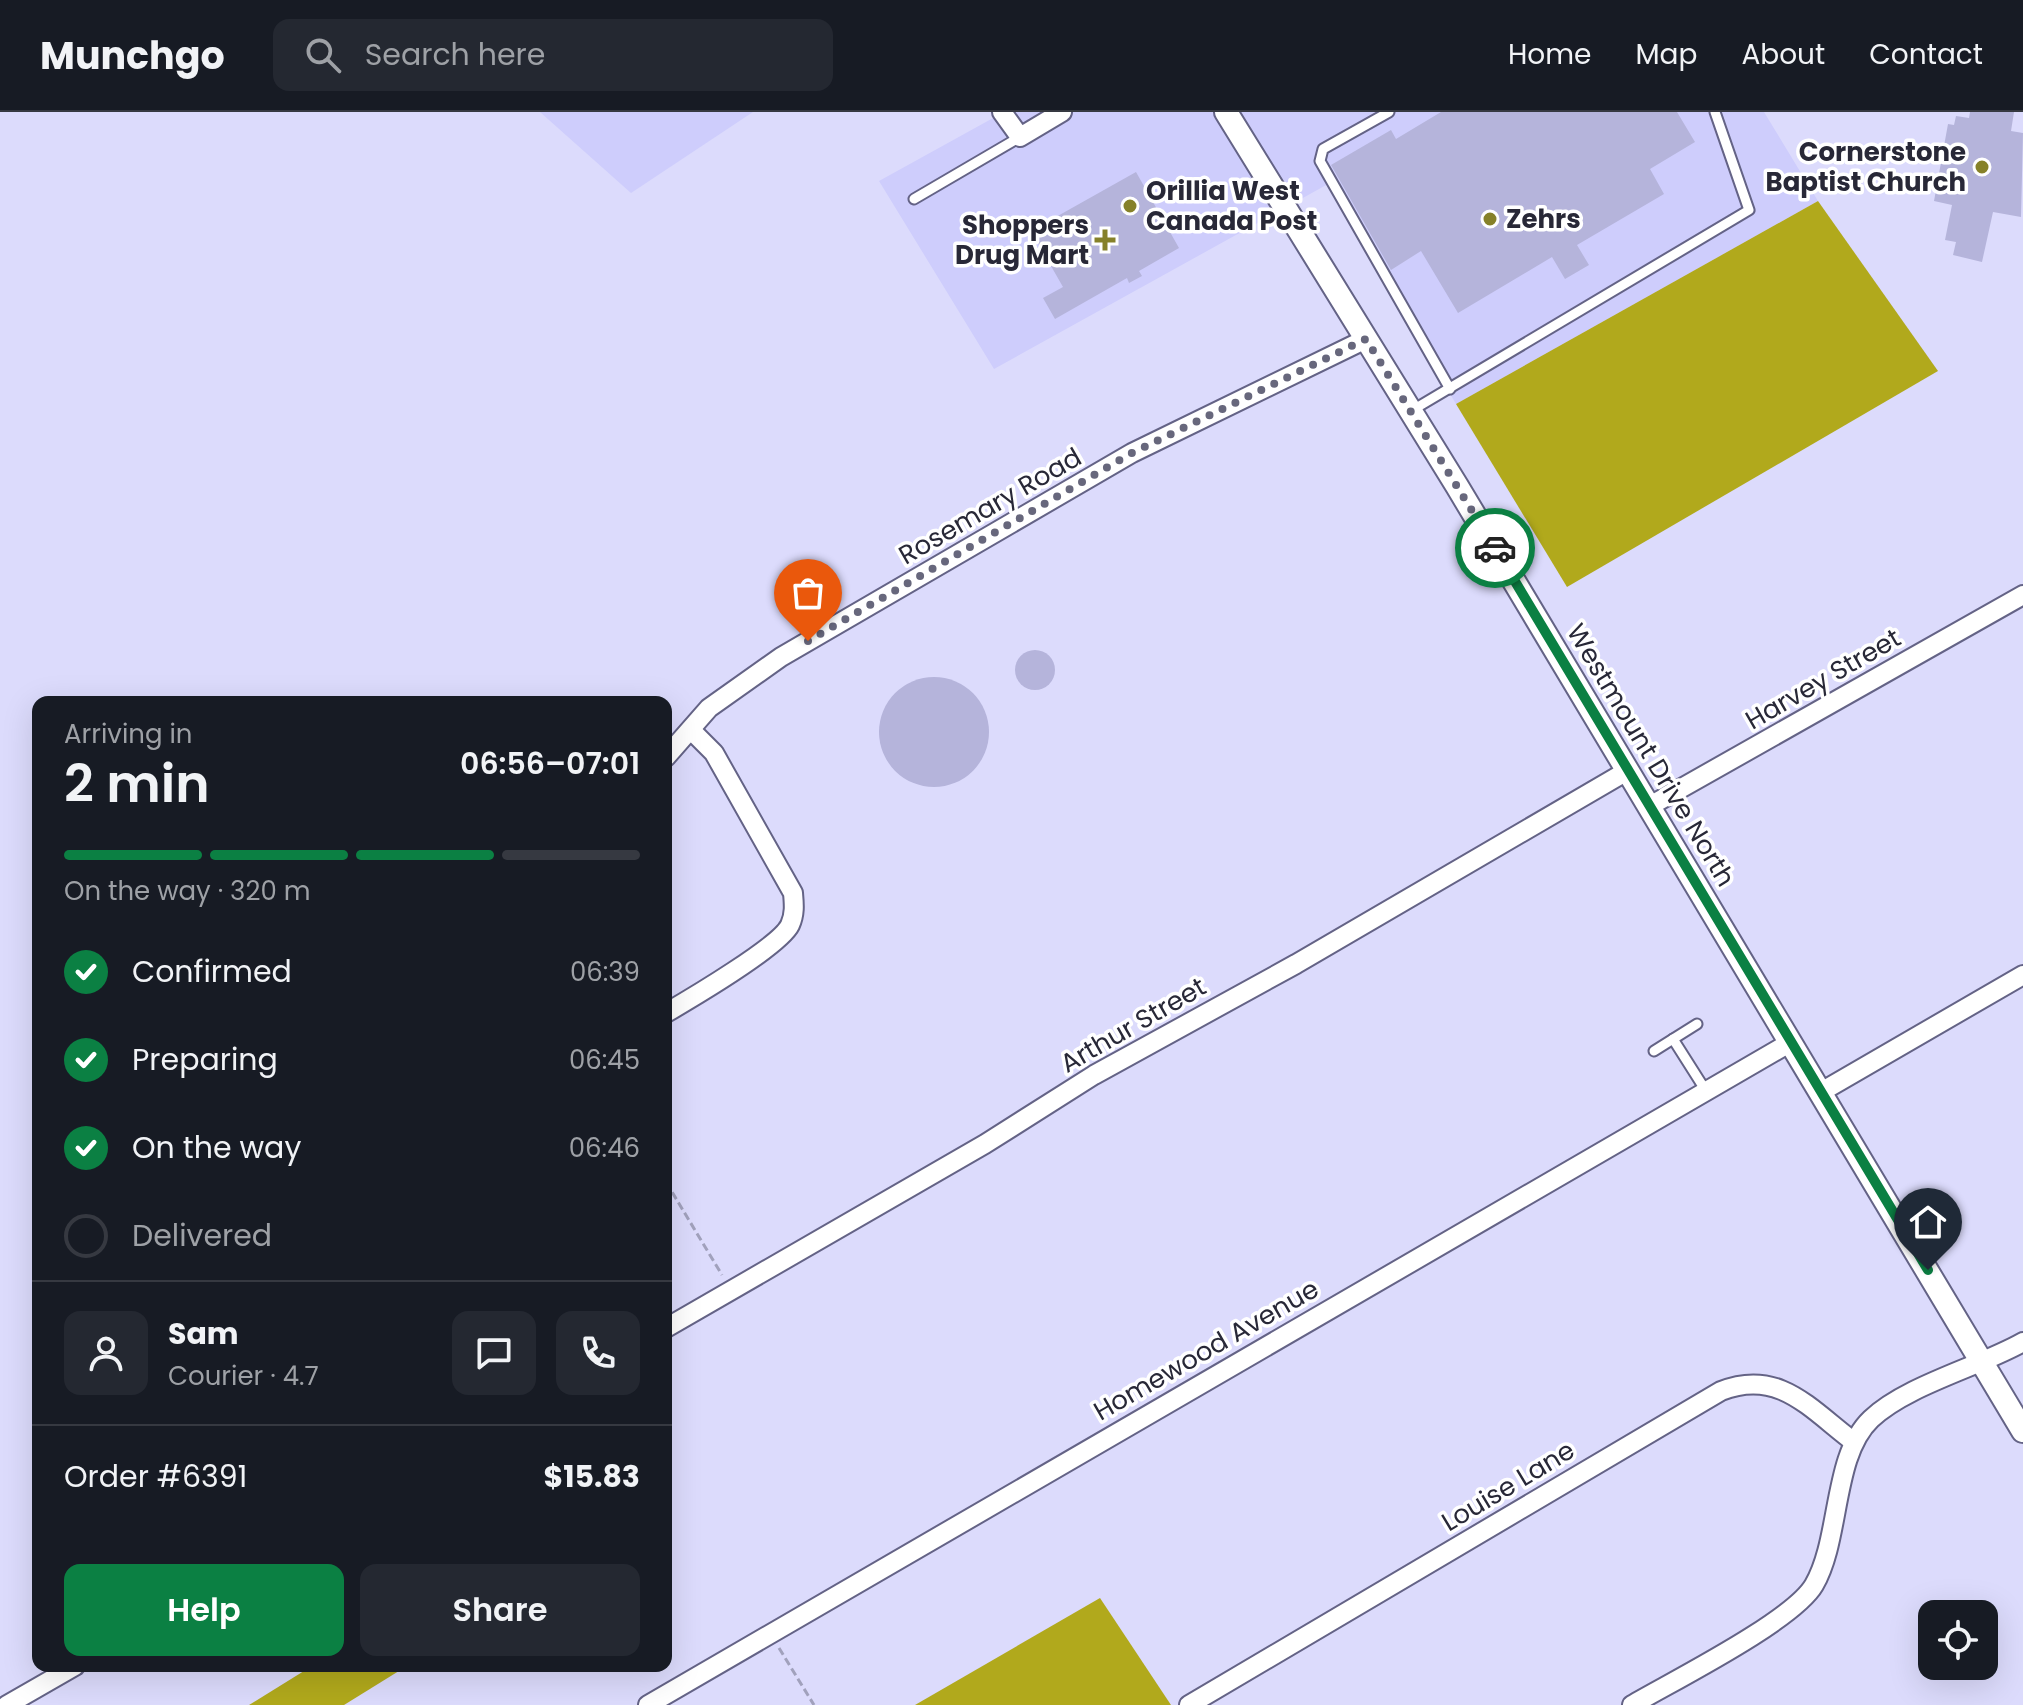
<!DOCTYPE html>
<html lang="en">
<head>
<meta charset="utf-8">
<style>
  :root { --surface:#171b24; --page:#242831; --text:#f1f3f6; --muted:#9ea1a6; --line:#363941; --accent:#0b8043 }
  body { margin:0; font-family:Poppins,sans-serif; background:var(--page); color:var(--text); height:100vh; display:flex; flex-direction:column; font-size:30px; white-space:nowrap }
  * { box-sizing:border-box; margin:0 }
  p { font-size:26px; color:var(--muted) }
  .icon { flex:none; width:44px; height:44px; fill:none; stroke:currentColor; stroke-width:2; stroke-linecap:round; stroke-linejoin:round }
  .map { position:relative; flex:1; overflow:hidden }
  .drawer { position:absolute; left:32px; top:584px; width:640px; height:976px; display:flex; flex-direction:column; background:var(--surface); border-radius:16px; box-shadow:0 8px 32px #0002 }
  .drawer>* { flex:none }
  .fabs { position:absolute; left:1918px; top:1488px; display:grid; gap:16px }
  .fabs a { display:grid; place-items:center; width:80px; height:80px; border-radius:16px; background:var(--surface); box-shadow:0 8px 32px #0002; font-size:40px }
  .pin { position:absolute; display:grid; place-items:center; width:68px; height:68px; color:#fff; margin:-82px -34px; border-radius:50% 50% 50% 0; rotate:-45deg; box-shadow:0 0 8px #0007 }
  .pin .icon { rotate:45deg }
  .courier { position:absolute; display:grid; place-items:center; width:80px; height:80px; margin:-40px; border:6px solid #0b8043; border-radius:50%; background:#fff; color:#222; box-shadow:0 2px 10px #0007 }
  .summary em { font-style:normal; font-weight:600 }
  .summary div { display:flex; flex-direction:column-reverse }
  .summary { display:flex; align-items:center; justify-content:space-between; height:136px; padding:0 32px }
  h1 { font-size:52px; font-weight:600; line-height:60px }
  .bar { display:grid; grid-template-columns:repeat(4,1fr); gap:12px 8px; align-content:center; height:96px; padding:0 32px }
  .bar i { height:10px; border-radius:6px; background:var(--line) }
  .bar .selected { background:var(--accent) }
  .bar p { grid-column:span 4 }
  .line { display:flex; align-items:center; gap:20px; padding:0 32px; border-top:2px solid var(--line) }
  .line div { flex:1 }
  .round { display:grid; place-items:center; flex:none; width:84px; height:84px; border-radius:16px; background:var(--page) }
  ol { padding:0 32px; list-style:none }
  li { display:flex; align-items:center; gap:24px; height:88px }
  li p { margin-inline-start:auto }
  li .icon { padding:8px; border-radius:50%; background:var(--accent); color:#fff; stroke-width:4 }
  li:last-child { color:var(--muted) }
  li i { width:44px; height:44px; border:4px solid var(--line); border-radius:50% }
  .cta { display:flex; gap:16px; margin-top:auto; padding:16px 32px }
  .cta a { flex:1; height:92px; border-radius:16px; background:var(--accent); color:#fff; font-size:32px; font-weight:600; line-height:92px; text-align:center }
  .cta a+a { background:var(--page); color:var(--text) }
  header { display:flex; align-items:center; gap:48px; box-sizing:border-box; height:112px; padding:0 40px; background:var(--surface); border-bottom:2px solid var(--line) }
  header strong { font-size:38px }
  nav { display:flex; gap:44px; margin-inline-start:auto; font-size:28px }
  .search { width:560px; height:72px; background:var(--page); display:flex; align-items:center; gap:20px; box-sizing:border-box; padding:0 28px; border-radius:16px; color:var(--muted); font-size:30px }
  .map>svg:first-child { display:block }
  .built { fill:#cecdfc }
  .forest { fill:#b1a91c }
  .building { fill:#b5b4db }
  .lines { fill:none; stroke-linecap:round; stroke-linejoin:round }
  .service-casing { stroke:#646386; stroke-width:13 }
  .minor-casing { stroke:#646386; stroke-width:22 }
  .tertiary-casing { stroke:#646386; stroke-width:26 }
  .path { stroke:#a1a1bc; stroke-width:3; stroke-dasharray:8 4; stroke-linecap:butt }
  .service { stroke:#fff; stroke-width:9 }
  .minor { stroke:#fff; stroke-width:18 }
  .tertiary { stroke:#fff; stroke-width:22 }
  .done { stroke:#67677c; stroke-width:8; stroke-dasharray:0 14.4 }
  .route { stroke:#0b8043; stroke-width:10 }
  .poi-dot { fill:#868129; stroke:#fff; stroke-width:3 }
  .labels { text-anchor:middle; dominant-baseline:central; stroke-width:7; stroke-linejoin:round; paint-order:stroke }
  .poi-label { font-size:26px; font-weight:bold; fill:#282837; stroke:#fff; text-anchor:end }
  .street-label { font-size:26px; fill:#282837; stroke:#fff }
</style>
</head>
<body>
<header>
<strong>Munchgo</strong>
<div class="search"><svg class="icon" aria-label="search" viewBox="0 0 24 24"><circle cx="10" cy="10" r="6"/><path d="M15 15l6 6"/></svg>Search here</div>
<nav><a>Home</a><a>Map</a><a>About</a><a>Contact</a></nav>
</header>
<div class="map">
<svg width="2023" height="1593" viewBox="0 0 2023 1593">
  <rect width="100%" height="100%" fill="#dcdbfc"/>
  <g class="built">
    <path d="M540,0H753L631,81Z"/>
    <path d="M1004,0H1764L1818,89L1456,292L1328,72L994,257L879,69Z"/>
  </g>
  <g class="forest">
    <path d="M1818,89L1938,259L1567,475L1456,292Z"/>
    <path d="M1100,1486L1171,1593H915Z"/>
    <path d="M312,1554H407L344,1593H249Z"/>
  </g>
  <g class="building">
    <path d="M1441,0H1677L1695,30L1650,57L1664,82L1577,133L1589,153L1565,167L1552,145L1458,201L1421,139L1391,158L1331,53L1391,18L1396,27Z"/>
    <path d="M1970,0H2014L2011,19L2023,21L2021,105L1993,100L1982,150L1953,143L1956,130L1945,128L1952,93L1934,89L1948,12L1954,13L1956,4L1969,6Z"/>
    <path d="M1136,60L1179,136L1139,159L1142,164L1129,171L1127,166L1055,207L1043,186L1063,175L1031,119Z"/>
    <circle cx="1035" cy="558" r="20"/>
    <circle cx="934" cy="620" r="55"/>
  </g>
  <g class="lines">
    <g class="service-casing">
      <g id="service">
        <path d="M1389,0L1323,37L1320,49L1450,277"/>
        <path d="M914,87L1020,25"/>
        <path d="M1411,299L1749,98L1715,0"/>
        <path d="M1673,927L1706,979"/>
        <path d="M1654,939L1697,912"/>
      </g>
    </g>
    <g class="minor-casing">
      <g id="minor">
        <path d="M1002,0L1020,25L1062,0"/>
        <path d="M666,645L709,596L781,545L1132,341L1366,227"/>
        <path d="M1648,695L2023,483"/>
        <path d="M666,901C690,887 780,834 790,813C795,802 794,792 793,781L714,641L692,619"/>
        <path d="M1821,980L2023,863"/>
        <path d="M666,1216L985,1032L1094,963L1296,852L1627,659"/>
        <path d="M7,1593L75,1554"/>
        <path d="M648,1593L1791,930"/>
        <path d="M1189,1593L1721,1279C1779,1256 1810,1297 1854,1330"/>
        <path d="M1632,1593C1673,1569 1793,1509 1814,1473C1841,1427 1832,1344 1871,1307C1907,1273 1979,1255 2023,1230"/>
      </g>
    </g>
    <g class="tertiary-casing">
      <path id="tertiary" d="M1226,0L1457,374L2023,1319"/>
    </g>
    <g class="path">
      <path d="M666,1070L722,1163"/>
      <path d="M779,1536L814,1593"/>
    </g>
    <use href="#service" class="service"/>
    <use href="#minor" class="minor"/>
    <use href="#tertiary" class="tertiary"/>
  </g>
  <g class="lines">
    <path class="done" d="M808,529L1132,341L1366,227L1495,436"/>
    <path class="route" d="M1495,436L1928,1158"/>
  </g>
  <g class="poi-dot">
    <circle cx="1982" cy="55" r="8"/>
    <circle cx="1130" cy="94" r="8"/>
    <circle cx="1490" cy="107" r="8"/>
    <path d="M1101 116h8v8h8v8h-8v8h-8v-8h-8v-8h8z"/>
  </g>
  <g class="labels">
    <g class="poi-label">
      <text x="1966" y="40">Cornerstone<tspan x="1966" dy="30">Baptist Church</tspan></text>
      <text x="1146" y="79" text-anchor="start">Orillia West<tspan x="1146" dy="30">Canada Post</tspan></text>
      <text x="1506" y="107" text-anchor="start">Zehrs</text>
      <text x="1089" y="113">Shoppers<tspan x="1089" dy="30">Drug Mart</tspan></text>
    </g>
    <g class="street-label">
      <text transform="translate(990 394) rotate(-30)">Rosemary Road</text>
      <text transform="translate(1823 567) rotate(-30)">Harvey Street</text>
      <text transform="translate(1651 643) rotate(59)">Westmount Drive North</text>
      <text transform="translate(1133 913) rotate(-30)">Arthur Street</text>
      <text transform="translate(1206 1238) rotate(-30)">Homewood Avenue</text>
      <text transform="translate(1508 1374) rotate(-31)">Louise Lane</text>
    </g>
  </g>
</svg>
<div class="fabs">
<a><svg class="icon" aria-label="locate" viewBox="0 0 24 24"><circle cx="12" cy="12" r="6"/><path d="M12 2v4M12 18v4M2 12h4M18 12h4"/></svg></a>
</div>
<div class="pin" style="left:808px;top:529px;background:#ea580c"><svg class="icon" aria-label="bag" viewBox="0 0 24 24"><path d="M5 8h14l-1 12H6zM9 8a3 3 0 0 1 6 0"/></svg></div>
<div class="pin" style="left:1928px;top:1158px;background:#1f2937"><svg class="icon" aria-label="home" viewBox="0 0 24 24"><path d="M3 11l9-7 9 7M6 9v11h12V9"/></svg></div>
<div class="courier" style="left:1495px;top:436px"><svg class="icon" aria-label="car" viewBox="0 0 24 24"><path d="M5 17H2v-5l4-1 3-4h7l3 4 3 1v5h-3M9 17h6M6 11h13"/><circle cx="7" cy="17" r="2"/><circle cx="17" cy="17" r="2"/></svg></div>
<section class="drawer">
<div class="summary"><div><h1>2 min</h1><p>Arriving in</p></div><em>06:56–07:01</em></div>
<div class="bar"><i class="selected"></i><i class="selected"></i><i class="selected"></i><i></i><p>On the way · 320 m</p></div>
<ol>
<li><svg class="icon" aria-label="check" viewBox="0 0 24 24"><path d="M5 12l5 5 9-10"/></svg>Confirmed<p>06:39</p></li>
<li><svg class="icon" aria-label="check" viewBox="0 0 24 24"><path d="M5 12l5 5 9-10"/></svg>Preparing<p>06:45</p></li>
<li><svg class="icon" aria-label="check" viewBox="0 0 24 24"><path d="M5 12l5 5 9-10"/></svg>On the way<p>06:46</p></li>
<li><i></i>Delivered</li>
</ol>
<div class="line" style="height:144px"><a class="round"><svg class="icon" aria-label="person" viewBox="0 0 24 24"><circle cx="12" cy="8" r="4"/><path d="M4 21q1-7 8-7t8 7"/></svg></a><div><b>Sam</b><p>Courier · 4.7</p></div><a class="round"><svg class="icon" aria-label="chat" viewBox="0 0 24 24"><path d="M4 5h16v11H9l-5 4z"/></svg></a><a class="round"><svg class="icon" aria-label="phone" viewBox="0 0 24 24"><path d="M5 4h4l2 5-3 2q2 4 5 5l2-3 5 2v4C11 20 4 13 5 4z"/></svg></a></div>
<div class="line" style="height:104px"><div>Order #6391</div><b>$15.83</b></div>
<div class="cta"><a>Help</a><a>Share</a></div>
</section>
</div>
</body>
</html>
